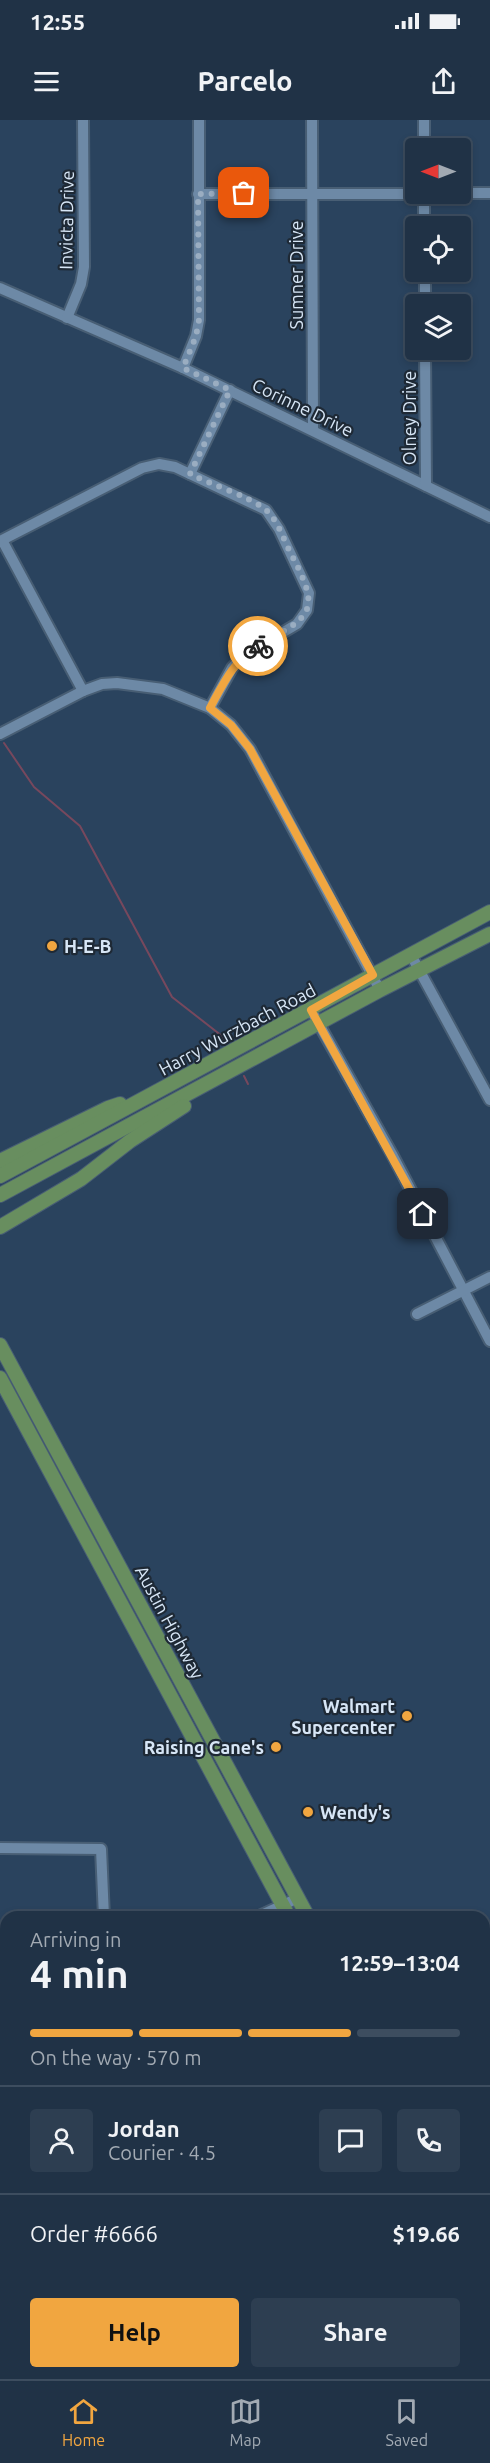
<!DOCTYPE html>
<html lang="en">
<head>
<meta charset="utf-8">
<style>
  :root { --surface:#203246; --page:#2d3e51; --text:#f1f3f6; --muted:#a2aab3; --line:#3d4d5f; --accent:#f1a640 }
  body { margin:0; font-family:Ubuntu,sans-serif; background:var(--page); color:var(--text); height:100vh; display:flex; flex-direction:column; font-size:22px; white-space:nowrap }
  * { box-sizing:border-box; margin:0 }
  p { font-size:20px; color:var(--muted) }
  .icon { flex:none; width:33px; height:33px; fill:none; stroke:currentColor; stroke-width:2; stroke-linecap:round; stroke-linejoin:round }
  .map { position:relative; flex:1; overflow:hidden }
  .details { position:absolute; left:0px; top:1791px; width:490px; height:468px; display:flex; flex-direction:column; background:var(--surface); border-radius:18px 18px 0 0; box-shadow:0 3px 9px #0003,0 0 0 2px var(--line) }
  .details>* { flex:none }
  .needle { width:39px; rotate:270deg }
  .tools { position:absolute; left:405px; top:18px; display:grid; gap:12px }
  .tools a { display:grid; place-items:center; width:66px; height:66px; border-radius:6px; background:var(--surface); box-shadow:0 3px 9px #0003,0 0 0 2px var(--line); font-size:30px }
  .pin { position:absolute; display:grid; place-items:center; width:51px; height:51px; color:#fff; margin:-26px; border-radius:12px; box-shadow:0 3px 9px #0006 }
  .courier { position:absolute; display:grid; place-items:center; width:60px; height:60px; margin:-30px; border:4px solid #f1a640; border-radius:50%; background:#fff; color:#222; box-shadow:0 2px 8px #0007 }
  .head em { font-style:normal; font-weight:700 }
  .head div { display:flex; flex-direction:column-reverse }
  .head { display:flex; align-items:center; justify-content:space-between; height:102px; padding:0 30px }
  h1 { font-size:39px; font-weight:700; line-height:45px }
  .bar { display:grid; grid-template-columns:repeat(4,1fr); gap:9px 6px; align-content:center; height:72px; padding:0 30px }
  .bar i { height:8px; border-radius:4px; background:var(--line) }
  .bar .current { background:var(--accent) }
  .bar p { grid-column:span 4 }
  .line { display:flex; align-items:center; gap:15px; padding:0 30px; border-top:2px solid var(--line) }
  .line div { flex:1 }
  .round { display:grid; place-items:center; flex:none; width:63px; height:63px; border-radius:6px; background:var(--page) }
  .button { display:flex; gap:12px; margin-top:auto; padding:12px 30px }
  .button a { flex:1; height:69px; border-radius:6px; background:var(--accent); color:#111; font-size:24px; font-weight:700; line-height:69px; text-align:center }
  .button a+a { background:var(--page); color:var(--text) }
  .status { display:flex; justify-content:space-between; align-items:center; height:42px; padding:0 30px; background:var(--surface); direction:ltr }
  .status svg { height:16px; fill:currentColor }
  header { display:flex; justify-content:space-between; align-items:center; height:78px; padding:0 30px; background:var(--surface); font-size:27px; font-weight:700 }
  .menu { display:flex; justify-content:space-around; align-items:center; height:84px; border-top:2px solid var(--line); background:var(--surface); font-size:16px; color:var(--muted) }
  .menu a { display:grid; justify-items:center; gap:3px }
  .menu .current { color:var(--accent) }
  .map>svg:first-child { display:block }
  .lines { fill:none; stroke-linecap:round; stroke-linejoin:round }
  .stream { stroke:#77485d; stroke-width:2 }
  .minor-casing { stroke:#485e74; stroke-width:14 }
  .major-casing { stroke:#485e74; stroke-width:16 }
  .minor { stroke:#6d89a6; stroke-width:10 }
  .major { stroke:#688e5f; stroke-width:14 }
  .done { stroke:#9aadc1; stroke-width:6; stroke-dasharray:0 10.8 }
  .route { stroke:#f1a640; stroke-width:8 }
  .poi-dot { fill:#f1a640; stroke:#1e2935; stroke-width:2 }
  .labels { text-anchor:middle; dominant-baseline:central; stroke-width:4.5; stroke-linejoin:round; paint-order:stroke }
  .street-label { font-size:18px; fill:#d7e6f6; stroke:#1e2935 }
  .poi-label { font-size:18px; font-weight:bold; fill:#d7e6f6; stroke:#1e2935; text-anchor:start }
</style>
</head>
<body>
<div class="status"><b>12:55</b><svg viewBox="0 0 49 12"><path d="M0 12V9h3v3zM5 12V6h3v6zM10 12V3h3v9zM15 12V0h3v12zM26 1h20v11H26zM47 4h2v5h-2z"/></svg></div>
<header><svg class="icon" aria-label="menu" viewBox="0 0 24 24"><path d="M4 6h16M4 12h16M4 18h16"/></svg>Parcelo<svg class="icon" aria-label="share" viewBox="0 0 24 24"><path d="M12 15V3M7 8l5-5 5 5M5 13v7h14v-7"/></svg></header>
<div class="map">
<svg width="490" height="2259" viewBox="0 0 490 2259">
  <rect width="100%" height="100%" fill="#2a435e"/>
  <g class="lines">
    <g class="stream">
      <path d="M4,623L34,667L80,706L172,877L222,916L225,921"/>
      <path d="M244,956L248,964"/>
    </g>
    <g class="minor-casing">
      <g id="minor">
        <path d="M312,0L313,310"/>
        <path d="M424,0V28"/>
        <path d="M460,73H490"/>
        <path d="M198,74H451"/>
        <path d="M424,74V106"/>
        <path d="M425,152V184"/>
        <path d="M0,168L183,248L490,397"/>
        <path d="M67,198L81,164L84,147L83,0"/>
        <path d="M425,230L426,366"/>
        <path d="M183,248L196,216L199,200V0"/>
        <path d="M190,354L230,270"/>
        <path d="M83,571L2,420L142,348L159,344L175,347L266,390L279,409L309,473L307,490L297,504L243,536L232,548L210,588"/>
        <path d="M0,614L83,571L102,564L117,563L163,569L210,588L231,605L250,629L380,870"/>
        <path d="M411,835L490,980"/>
        <path d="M311,890L393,1036L490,1221"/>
        <path d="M417,1194L490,1157"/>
        <path d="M0,1728L101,1729L104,1797"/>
        <path d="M257,1797L298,1778"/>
        <path d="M0,1855L6,1854"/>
        <path d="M0,2130H6"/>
        <path d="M371,2253V2259"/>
        <path d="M24,2259V2253"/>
        <path d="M139,2259V2253"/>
        <path d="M257,2259V2253"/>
      </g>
    </g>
    <g class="major-casing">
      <g id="major">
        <path d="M0,1041L108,988L120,984"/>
        <path d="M0,1056L490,792"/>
        <path d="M0,1075L380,870L490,814"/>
        <path d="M0,1107L81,1059L130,1021L184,986"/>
        <path d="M0,1225L308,1797"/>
        <path d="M0,1258L289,1797"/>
        <path d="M484,2130L490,2140"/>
        <path d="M484,2160L490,2170"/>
      </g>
    </g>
    <use href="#minor" class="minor"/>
    <use href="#major" class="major"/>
  </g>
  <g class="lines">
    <path class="done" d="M244,73L198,74L199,200L196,216L183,248L230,270L190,354C210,364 248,376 265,389C277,399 283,418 290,432C322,492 313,495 258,526"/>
    <path class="route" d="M258,526C234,540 223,564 210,588L231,605L250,629L373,855L311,890L423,1094"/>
  </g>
  <g class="poi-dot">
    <circle cx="52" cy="826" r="6"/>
    <circle cx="407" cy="1596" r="6"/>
    <circle cx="276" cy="1627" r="6"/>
    <circle cx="308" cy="1692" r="6"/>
  </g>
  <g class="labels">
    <g class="street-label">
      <text transform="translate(66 100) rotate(-89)">Invicta Drive</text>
      <text transform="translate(296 155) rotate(-90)">Sumner Drive</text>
      <text transform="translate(303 287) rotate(26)">Corinne Drive</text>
      <text transform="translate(409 298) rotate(-90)">Olney Drive</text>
      <text transform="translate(237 909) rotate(-28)">Harry Wurzbach Road</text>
      <text transform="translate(170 1502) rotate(62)">Austin Highway</text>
    </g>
    <g class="poi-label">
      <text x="64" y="826">H-E-B</text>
      <text x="395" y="1586" text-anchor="end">Walmart<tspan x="395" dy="21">Supercenter</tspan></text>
      <text x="264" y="1627" text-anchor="end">Raising Cane's</text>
      <text x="320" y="1692">Wendy's</text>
    </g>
  </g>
</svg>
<div class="tools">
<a><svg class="needle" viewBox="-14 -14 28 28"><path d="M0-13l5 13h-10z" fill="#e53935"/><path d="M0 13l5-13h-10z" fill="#a2aab3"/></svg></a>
<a><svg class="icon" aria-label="locate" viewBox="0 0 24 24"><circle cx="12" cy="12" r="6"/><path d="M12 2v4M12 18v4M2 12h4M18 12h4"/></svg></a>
<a><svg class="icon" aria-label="layers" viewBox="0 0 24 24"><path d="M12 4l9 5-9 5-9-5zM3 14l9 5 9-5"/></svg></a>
</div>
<div class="pin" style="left:244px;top:73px;background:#ea580c"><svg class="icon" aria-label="bag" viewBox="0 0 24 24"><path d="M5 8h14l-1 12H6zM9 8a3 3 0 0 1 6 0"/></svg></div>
<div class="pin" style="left:423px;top:1094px;background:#1f2937"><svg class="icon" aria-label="home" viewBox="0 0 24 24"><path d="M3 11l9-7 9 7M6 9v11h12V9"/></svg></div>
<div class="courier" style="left:258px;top:526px"><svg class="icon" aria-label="bike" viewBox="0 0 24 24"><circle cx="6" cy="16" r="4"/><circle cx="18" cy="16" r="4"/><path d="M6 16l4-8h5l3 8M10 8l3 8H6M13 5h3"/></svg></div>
<section class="details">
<div class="head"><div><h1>4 min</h1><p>Arriving in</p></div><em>12:59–13:04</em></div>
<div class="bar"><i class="current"></i><i class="current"></i><i class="current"></i><i></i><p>On the way · 570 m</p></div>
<div class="line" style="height:108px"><a class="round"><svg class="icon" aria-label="person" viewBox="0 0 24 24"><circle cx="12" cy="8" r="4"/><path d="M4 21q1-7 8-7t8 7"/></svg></a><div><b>Jordan</b><p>Courier · 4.5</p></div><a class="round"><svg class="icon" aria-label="chat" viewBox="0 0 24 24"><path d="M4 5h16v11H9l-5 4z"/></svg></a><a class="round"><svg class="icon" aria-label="phone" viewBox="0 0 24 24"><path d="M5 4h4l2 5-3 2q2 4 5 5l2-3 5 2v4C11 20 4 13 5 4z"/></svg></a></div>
<div class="line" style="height:78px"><div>Order #6666</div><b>$19.66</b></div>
<div class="button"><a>Help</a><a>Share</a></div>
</section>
</div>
<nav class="menu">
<a class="current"><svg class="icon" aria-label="home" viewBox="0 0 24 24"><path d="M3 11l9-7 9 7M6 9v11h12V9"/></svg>Home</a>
<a><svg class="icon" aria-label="map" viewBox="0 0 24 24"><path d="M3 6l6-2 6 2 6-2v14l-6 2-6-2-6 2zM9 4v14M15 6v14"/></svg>Map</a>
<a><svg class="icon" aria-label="saved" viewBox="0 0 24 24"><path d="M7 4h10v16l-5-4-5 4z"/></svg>Saved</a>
</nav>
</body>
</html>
